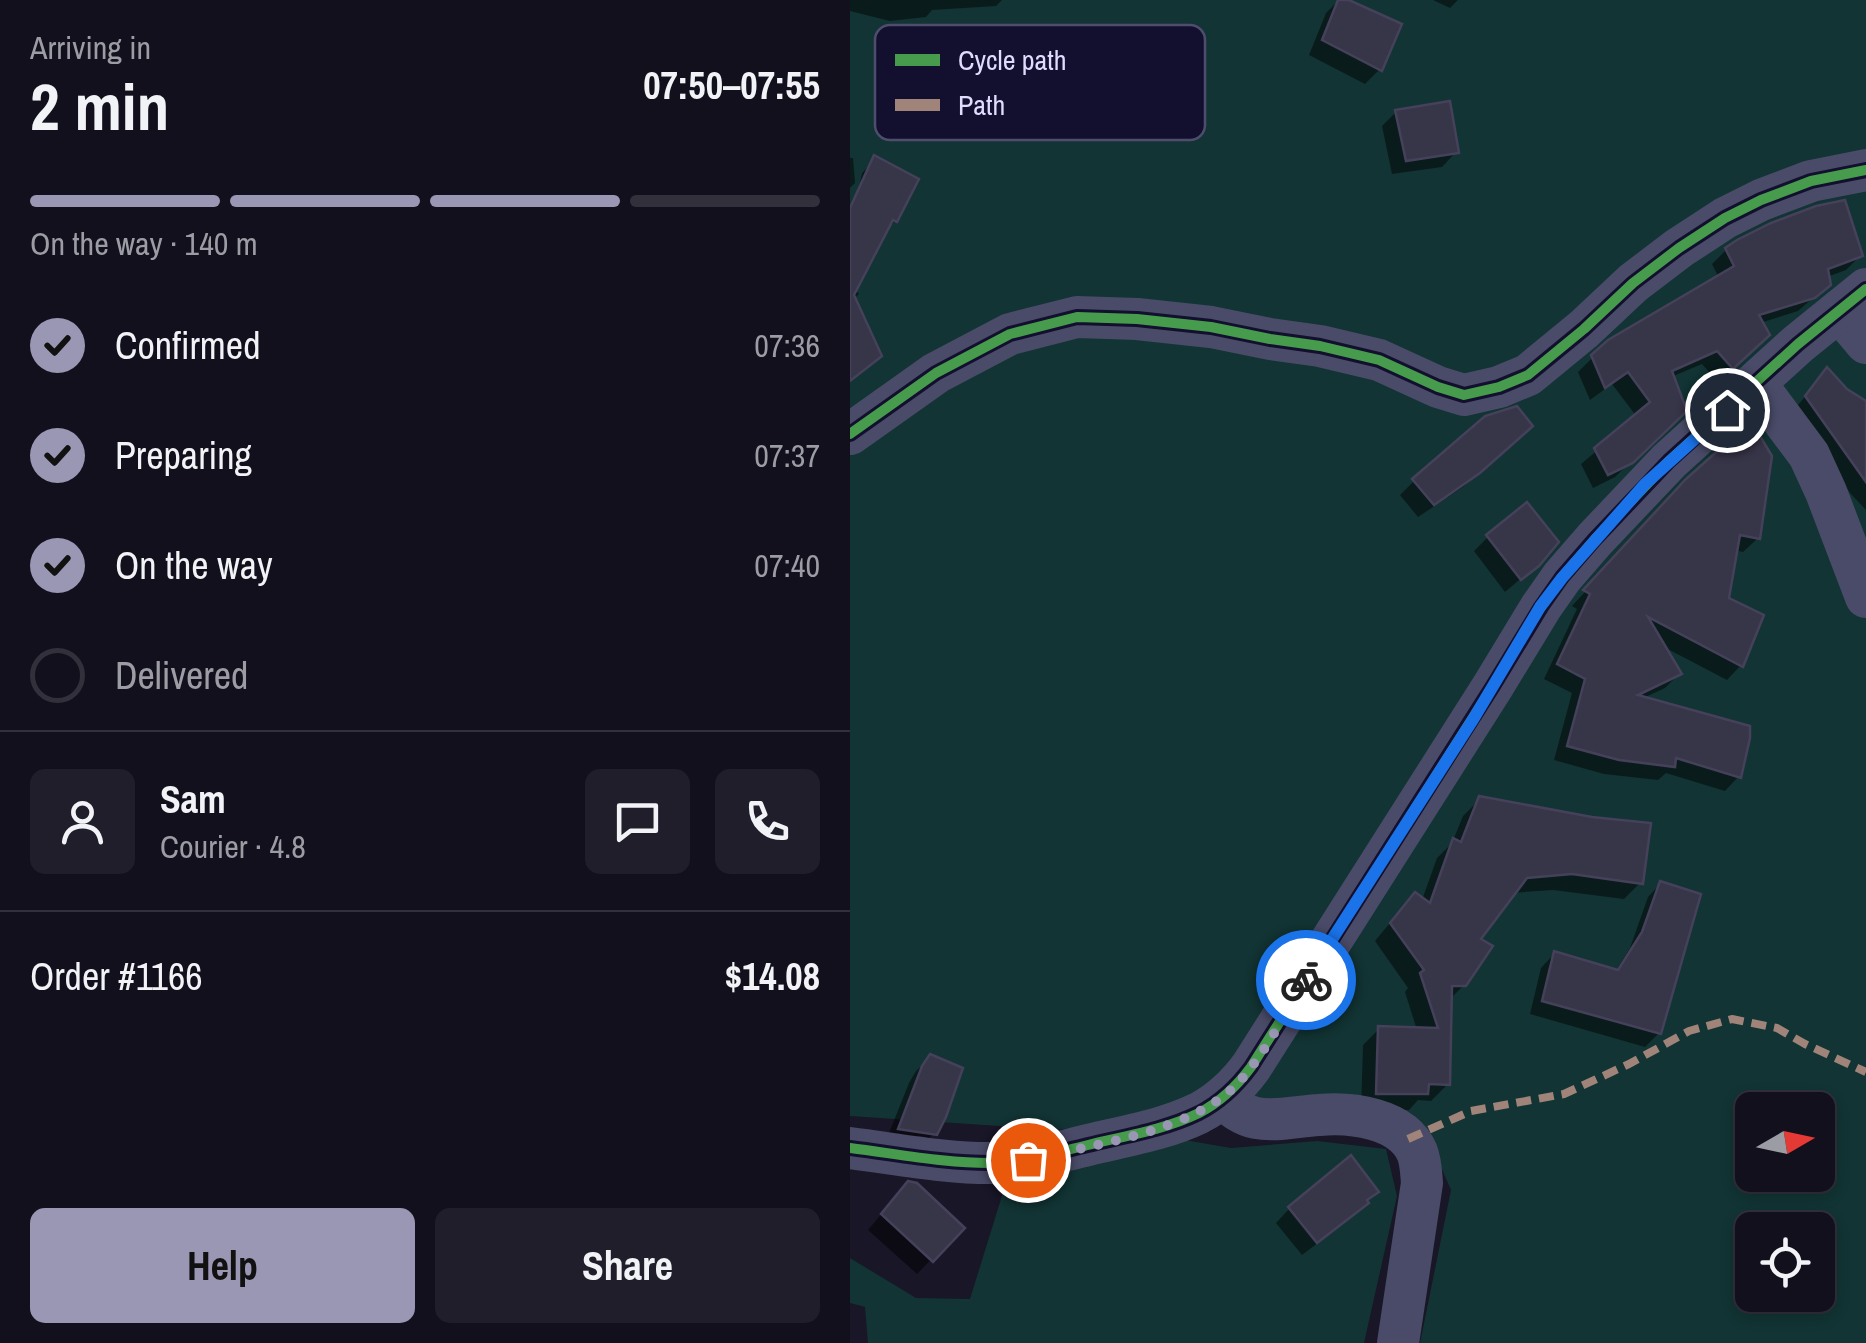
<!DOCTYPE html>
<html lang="en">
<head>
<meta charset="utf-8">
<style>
  :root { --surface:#12101d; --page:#1f1e2a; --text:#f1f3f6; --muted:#9c9da4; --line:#31303b; --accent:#9997b3 }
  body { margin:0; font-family:"Archivo Narrow",sans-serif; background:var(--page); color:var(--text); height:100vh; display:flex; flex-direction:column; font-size:38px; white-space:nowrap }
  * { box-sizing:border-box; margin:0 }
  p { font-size:32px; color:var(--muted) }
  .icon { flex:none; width:55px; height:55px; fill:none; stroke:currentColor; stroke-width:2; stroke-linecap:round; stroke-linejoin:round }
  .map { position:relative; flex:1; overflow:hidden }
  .sheet { display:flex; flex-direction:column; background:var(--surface); width:850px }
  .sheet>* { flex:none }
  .needle { width:65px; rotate:81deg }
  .tools { position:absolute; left:885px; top:1092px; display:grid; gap:20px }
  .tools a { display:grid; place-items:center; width:100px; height:100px; border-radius:15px; background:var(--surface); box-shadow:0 5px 15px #0003,0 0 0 2px var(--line); font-size:50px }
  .pin { position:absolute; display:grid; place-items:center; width:85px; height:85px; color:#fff; margin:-42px; border:5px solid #fff; border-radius:50%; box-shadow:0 2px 10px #0007 }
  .courier { position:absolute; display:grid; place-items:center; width:100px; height:100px; margin:-50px; border:8px solid #1a73e8; border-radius:50%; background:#fff; color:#222; box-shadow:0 2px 12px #0007 }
  .summary em { font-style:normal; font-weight:700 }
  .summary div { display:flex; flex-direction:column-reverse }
  .summary { display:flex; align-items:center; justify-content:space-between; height:170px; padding:0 30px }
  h1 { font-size:65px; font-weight:700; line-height:75px }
  .bar { display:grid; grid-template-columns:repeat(4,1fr); gap:15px 10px; align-content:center; height:120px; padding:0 30px }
  .bar i { height:12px; border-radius:8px; background:var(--line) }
  .bar .current { background:var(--accent) }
  .bar p { grid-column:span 4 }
  .line { display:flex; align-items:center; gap:25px; padding:0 30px; border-top:2px solid var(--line) }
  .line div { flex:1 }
  .round { display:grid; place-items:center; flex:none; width:105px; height:105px; border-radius:15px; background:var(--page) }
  ol { padding:0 30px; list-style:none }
  li { display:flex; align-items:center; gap:30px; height:110px }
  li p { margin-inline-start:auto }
  li .icon { padding:10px; border-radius:50%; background:var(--accent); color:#111; stroke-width:4 }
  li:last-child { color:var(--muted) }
  li i { width:55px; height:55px; border:5px solid var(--line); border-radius:50% }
  .primary-button { display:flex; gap:20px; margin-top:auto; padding:20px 30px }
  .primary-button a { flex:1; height:115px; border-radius:15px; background:var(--accent); color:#111; font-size:40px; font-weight:700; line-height:115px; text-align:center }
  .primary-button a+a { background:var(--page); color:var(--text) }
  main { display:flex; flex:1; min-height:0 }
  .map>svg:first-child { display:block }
  .green { fill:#123434; fill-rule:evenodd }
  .shadow { fill:#0007 }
  .building { fill:#373548; stroke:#45415a; stroke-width:2.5 }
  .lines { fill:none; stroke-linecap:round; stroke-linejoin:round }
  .minor { stroke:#4a4b68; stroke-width:42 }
  .quiet { stroke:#a18479; stroke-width:8; stroke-dasharray:15 8; stroke-linecap:butt }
  .cycleway-casing { stroke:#130f2e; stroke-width:16 }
  .cycleway { stroke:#469c4c; stroke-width:10 }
  .done { stroke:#9997b3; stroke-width:10; stroke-dasharray:0 18 }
  .route { stroke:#1a73e8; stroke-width:12 }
  .key { fill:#130f2e; stroke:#504c6d; stroke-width:2.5 }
  .key-label { font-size:28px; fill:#dedcff }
</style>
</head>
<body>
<main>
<section class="sheet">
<div class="summary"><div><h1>2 min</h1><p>Arriving in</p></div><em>07:50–07:55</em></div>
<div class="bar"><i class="current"></i><i class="current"></i><i class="current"></i><i></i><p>On the way · 140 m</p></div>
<ol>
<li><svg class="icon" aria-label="check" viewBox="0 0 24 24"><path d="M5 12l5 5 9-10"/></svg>Confirmed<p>07:36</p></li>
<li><svg class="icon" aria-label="check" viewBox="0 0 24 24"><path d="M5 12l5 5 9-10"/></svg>Preparing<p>07:37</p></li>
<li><svg class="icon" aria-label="check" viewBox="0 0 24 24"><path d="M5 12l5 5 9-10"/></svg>On the way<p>07:40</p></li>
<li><i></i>Delivered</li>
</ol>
<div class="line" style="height:180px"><a class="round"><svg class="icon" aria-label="person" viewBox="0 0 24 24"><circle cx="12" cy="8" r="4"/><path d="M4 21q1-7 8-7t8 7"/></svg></a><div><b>Sam</b><p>Courier · 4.8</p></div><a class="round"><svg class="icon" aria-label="chat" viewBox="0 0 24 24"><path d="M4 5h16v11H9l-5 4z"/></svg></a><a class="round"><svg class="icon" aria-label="phone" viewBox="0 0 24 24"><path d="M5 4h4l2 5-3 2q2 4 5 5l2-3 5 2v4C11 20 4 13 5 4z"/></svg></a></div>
<div class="line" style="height:130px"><div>Order #1166</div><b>$14.08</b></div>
<div class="primary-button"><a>Help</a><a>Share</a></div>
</section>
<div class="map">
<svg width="1016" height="1343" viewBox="0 0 1016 1343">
  <rect width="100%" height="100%" fill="#181627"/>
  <g class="green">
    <path d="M0,0H1016V1343H570L601,1190L572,1124L413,1103L207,1130L0,1116ZM902,1110H968V1175H902ZM902,1230H968V1295H902Z"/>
    <path d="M329,1139L381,1148L467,1141L536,1149L547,1196L514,1343H18L15,1307L0,1303V1258L66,1298L120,1299L155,1186Z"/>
  </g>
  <g class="shadow">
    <path d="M0,0H152L146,6L82,10L76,17L40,21L0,11Z"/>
    <path d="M489,0H493L530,69L515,84L459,55L476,13Z"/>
    <path d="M583,0H608L600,8Z"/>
    <path d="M546,112L606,152L592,167L542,174L532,126Z"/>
    <path d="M0,158H3L5,183L0,188Z"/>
    <path d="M26,159L45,221L34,232L5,289L9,294L0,302L29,356L0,382V217H3L12,173Z"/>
    <path d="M876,250L1010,256L996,270L977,277L979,284L948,311L910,323L903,350L867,381L852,364L821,377L834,410L765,477L743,488L731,464L787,417L762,384L740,400L728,372L743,357L869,278L862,264Z"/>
    <path d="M977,371L995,391L1016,404V510L1001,494L942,412Z"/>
    <path d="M666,441L613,487L568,517L550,495L564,481Z"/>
    <path d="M822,497L908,538L893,552L884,550L876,599L891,665L877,680L812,646L829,674L815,688L793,698L889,776L875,791L816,773L808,780L754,774L704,760L722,693L694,679L727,609L722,606Z"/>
    <path d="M638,537L688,564L655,592L624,551Z"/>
    <path d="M630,799L791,882L774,899L703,890L662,893L627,939L614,985L599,1000L598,1084L581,1101L568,1100L559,1110H511L513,1045L530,1028L567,1030L555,992L558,988L525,941L549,912L572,900L587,858L602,843L613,816Z"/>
    <path d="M811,883L809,1033L795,1047L680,1014L691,968L704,954L765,972L780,948L798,897Z"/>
    <path d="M81,1057L84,1133L70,1148L35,1143L59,1083L66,1071Z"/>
    <path d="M526,1191L502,1217L452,1255L426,1223L440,1208Z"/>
    <path d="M44,1199L112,1228L67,1274L18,1230Z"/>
  </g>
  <g class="building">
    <path d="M488,0H499L552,24L532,71L472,40Z"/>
    <path d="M600,101L609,153L556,161L545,110Z"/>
    <path d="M24,155L69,179L47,222L43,220L4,295L32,356L0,381V208Z"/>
    <path d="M995,200L1013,256L978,269L981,285L965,298L909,315L920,335L883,369L867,351L822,371L837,411L783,463L758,475L744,448L800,402L778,372L755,388L741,355L758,340L884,266L875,248L887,240L921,223L966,206Z"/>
    <path d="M977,367L997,389L1016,401V482L955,396Z"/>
    <path d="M667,406L683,426L630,473L584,505L562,479L635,416Z"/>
    <path d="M901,421L922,456L910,539L890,535L879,598L914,615L893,667L798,617L832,674L788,695L900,726V738L891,778L826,758L825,767L769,760L717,746L735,679L707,664L740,594L733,590L836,479Z"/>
    <path d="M677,502L709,542L689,566L671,580L636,535Z"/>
    <path d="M629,796L742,817L801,823L793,884L722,874L677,878L631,939L643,946L616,986H602L600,1085L579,1084L578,1094H526L528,1026L588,1028L570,973L574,970L540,923L565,892L580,903L603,838L611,842Z"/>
    <path d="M810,881L851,894L811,1034L692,1001L704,951L768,970L792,932Z"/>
    <path d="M80,1054L113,1068L96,1117L87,1135L48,1129L72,1066Z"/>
    <path d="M501,1155L529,1192L517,1200L519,1203L467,1243L438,1207Z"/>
    <path d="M58,1181L67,1183L115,1228L83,1262L31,1214Z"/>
  </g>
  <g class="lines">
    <g class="minor">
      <path d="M989,311L1016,343"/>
      <path d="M906,384L959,455L976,492L1016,597"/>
      <path d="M0,434L86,373L160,334L227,317L287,319L361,327L420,339L470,346L529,360L588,387L614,395L649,387L678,375L734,329L783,283L829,248L875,218L911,200L961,181L1016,170"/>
      <path d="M372,1098C382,1107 392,1115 406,1118C426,1122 448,1116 469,1115C501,1112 552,1118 567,1152C571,1162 571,1172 572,1183L548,1343"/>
      <path d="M0,1148C48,1154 98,1164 146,1163C177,1162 208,1152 238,1145C275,1136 314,1130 349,1113C370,1102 387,1086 401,1067L643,686L691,607L712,577L745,539L819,461L948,344L1016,289"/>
    </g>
    <path class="quiet" d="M558,1139L621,1111L714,1094L779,1064L839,1031L882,1019L927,1028L955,1044L1016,1072"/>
    <g class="cycleway-casing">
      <g id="cycleway">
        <path d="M0,434L86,373L160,334L227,317L287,319L361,327L420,339L470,346L529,360L588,387L614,395L649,387L678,375L734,329L783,283L829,248L875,218L911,200L961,181L1016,170"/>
        <path d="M0,1148C48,1154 98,1164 146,1163C177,1162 208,1152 238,1145C275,1136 314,1130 349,1113C370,1102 387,1086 401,1067L643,686L691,607L712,577L745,539L819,461L948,344L1016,289"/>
      </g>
    </g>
    <use href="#cycleway" class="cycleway"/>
  </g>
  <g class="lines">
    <path class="done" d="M178,1160C241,1145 342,1132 387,1084C413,1057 436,1012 456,980"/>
    <path class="route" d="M456,980L624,718L690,607L712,578L795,484L877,410"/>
  </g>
  <rect x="25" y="25" width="330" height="115" rx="15" class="key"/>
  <rect x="45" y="54" width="45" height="12" fill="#469c4c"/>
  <rect x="45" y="99" width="45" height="12" fill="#a18479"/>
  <g class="key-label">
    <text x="108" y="70">Cycle path</text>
    <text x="108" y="115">Path</text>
  </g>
</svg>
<div class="tools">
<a><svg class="needle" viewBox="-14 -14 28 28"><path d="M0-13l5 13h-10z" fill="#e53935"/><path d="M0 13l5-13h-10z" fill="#9c9da4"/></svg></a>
<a><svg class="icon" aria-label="locate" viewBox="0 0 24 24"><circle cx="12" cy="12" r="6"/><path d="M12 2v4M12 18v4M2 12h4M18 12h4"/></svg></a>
</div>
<div class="pin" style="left:178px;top:1160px;background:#ea580c"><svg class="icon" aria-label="bag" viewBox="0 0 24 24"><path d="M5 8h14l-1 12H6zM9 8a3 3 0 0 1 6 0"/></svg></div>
<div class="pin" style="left:877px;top:410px;background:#1f2937"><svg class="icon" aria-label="home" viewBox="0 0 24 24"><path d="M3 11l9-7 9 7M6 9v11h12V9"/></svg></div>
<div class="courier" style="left:456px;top:980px"><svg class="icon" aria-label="bike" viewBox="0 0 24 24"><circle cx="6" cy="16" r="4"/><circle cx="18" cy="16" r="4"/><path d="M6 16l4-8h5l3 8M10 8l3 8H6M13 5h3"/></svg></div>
</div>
</main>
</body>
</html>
